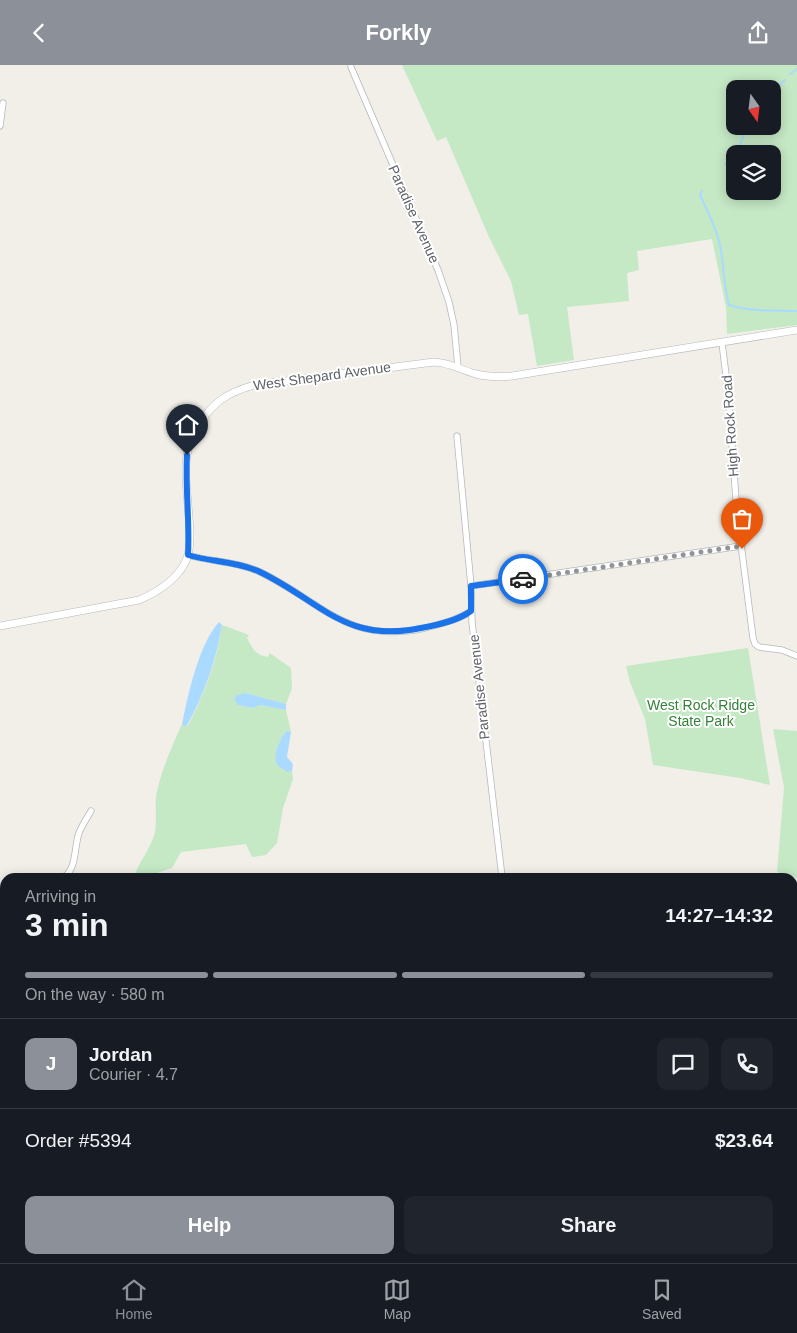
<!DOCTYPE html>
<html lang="en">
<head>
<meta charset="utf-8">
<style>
  :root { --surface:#171b24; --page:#20242c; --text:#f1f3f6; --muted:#9ea1a6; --line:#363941; --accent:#8c9099 }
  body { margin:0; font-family:Helvetica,sans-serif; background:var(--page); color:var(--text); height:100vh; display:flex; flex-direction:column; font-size:19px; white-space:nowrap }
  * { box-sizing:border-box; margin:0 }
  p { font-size:16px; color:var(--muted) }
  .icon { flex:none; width:28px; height:28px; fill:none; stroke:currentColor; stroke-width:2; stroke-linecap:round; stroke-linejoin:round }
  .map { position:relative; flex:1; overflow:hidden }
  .details { position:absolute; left:0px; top:808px; width:798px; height:391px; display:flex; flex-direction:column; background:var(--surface); border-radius:15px 15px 0 0; box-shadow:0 2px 12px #0003 }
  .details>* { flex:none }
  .needle { width:32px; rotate:166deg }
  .tools { position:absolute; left:726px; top:15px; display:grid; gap:10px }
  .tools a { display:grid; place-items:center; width:55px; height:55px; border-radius:10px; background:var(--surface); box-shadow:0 2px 12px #0003; font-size:25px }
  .pin { position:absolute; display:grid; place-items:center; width:42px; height:42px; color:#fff; margin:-51px -21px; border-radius:50% 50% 50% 0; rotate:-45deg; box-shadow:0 0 5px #0007 }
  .pin .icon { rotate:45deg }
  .courier { position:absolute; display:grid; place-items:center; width:50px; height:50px; margin:-25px; border:4px solid #1a73e8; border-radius:50%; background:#fff; color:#222; box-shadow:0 1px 6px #0007 }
  .headline em { font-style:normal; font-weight:700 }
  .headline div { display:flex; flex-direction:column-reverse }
  .headline { display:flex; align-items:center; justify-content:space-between; height:85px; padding:0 25px }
  h1 { font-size:32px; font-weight:700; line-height:38px }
  .bar { display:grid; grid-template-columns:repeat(4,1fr); gap:8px 5px; align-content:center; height:60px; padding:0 25px }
  .bar i { height:6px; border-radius:4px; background:var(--line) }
  .bar .active { background:var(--accent) }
  .bar p { grid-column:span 4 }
  .line { display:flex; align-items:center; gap:12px; padding:0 25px; border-top:1px solid var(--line) }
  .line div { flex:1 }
  .round { display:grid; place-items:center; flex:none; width:52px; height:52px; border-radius:10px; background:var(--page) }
  .primary-button { display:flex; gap:10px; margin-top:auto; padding:10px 25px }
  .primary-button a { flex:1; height:58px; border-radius:10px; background:var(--accent); color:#fff; font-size:20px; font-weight:700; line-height:58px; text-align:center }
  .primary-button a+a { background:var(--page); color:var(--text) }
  header { display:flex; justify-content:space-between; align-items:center; height:65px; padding:0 25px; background:var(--accent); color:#fff; font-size:22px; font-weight:700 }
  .tabs { display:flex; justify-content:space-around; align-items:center; height:70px; border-top:1px solid var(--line); background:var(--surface); font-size:14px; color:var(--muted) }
  .tabs a { display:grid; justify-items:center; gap:2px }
  .tabs .active { color:var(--accent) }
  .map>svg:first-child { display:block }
  .green { fill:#c5e8c5; fill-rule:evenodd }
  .water { fill:#aadaff }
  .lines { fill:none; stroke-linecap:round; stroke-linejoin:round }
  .stream { stroke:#aadaff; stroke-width:2 }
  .minor-casing { stroke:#b5b8bc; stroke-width:7 }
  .tertiary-casing { stroke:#b5b8bc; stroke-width:8 }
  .minor { stroke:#fff; stroke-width:5.5 }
  .tertiary { stroke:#fff; stroke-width:7 }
  .done { stroke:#929495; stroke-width:5; stroke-dasharray:0 9 }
  .route { stroke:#1a73e8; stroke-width:6 }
  .labels { text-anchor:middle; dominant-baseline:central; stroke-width:4; stroke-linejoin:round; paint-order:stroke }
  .street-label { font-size:14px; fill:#5f6368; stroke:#fff }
  .park-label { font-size:14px; fill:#348238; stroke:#fff }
</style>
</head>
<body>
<header><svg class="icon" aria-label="back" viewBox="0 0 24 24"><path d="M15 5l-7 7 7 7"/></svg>Forkly<svg class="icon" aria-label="share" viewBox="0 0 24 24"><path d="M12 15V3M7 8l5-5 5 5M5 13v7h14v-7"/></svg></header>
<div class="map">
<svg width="797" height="1198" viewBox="0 0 797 1198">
  <rect width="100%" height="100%" fill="#f1efe8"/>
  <g class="green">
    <path d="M402,0H797V260L727,269L726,242L712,174L637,186L639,205L627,208L629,236L567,242L574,295L537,301L528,249L519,250L511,216L489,172L446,72L437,76ZM735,24H772V61H735ZM735,89H772V126H735Z"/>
    <path d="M222,560L249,570L247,573C252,583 256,591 268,592L270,588L291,603L292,623L286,639L246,628L238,640L252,643L260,640L286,645L291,667L286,666L283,670L288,707L292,706L293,714L283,743L277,778L266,790L252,792L246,779L181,787L172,803L145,812H134C139,796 151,784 155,767C157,755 155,743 156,732C160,708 172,681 182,659L187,662C204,630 217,596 222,560Z"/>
    <path d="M748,583L770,720L740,713L653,700L645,654L630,617L626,601Z"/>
    <path d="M773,664L797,666V813L777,807L784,722Z"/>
    <path d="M797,1095V1198H551V1194H792V1097Z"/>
  </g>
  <g class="water">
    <path d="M219,557L222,560C216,596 204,630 186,662L182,659C188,629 199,579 219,557Z"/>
    <path d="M246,628L286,639V645L260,640L252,643L238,640L234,634L237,630Z"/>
    <path d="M286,666L291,667L287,692L293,699L292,706L288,707C285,705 280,703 278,701C271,692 281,673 286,666Z"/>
  </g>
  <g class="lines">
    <g class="stream">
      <path d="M790,9L797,4"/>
      <path d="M772,26L785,15"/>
      <path d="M747,64L749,61"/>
      <path d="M737,89L743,71"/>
      <path d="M725,99L735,92"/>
      <path d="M702,126L700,130C708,148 718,166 721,186C724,204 724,222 729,240C751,247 774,245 797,246"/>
      <path d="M0,864L5,868"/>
      <path d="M535,1194L541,1198"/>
    </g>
    <g class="minor-casing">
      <g id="minor">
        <path d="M351,2L438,205L449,237L454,260L458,302"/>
        <path d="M0,61L3,38"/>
        <path d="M722,278L728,326L737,448L753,573L755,579L759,582L782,585L797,591"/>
        <path d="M457,371L471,521L472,557L502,812"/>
        <path d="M188,490C211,497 235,496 258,506C322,536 345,580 425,563C440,559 458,555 471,546"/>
        <path d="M471,521L741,481"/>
        <path d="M64,812C77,803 74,782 79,768C82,760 87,753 91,746"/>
        <path d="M0,822L5,821"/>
        <path d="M0,947H5"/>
        <path d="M110,1194L111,1198"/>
        <path d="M269,1194V1198"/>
      </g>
    </g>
    <g class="tertiary-casing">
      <path id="tertiary" d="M0,561L139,535C158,527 182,512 188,490C192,474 189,456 188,440C187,424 184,407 187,390C188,381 193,371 198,362C212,337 227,328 254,320L434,297C452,298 460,305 476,309C488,312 500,312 512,311L797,265"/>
    </g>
    <use href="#minor" class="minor"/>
    <use href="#tertiary" class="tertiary"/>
  </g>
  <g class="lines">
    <path class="done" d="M523,514L741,481L742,484"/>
    <path class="route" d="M187,390C185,423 190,457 188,490C211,497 235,496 258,506C320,535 344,579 421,563C438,560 457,556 471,546V521L523,514"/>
  </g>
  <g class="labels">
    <g class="street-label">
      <text transform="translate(414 149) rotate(66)">Paradise Avenue</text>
      <text transform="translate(322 311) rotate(-8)">West Shepard Avenue</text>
      <text transform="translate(730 361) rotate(-94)">High Rock Road</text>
      <text transform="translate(479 622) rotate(-96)">Paradise Avenue</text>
    </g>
    <g class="park-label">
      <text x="701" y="640">West Rock Ridge<tspan x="701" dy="16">State Park</tspan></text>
    </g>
  </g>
</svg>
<div class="tools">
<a><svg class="needle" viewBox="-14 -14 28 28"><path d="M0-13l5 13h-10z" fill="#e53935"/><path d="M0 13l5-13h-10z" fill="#9ea1a6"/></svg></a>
<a><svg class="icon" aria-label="layers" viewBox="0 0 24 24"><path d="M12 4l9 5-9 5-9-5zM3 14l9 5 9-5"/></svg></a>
</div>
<div class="pin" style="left:742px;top:484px;background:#ea580c"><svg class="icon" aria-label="bag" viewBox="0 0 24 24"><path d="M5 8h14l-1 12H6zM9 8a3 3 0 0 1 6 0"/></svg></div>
<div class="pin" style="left:187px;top:390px;background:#1f2937"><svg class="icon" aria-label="home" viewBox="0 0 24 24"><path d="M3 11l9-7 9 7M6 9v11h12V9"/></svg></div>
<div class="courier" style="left:523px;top:514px"><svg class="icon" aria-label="car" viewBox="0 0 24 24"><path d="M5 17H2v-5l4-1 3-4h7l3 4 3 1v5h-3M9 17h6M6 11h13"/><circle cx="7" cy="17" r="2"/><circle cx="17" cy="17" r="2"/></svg></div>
<section class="details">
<div class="headline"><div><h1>3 min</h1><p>Arriving in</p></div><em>14:27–14:32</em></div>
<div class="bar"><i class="active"></i><i class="active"></i><i class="active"></i><i></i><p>On the way · 580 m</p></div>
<div class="line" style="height:90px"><b class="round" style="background:var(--accent);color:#fff">J</b><div><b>Jordan</b><p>Courier · 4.7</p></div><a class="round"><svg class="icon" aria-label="chat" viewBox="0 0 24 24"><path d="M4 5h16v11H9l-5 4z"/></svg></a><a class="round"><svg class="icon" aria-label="phone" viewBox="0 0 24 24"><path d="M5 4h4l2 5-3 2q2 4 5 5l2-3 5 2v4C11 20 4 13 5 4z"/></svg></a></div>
<div class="line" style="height:65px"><div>Order #5394</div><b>$23.64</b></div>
<div class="primary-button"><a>Help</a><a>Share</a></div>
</section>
</div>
<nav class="tabs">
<a class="active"><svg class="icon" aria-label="home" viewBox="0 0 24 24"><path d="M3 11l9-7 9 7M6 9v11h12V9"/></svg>Home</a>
<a><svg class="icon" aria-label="map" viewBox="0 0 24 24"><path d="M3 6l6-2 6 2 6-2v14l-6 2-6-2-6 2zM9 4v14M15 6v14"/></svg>Map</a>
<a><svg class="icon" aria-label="saved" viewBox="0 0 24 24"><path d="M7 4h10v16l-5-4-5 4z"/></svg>Saved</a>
</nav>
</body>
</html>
